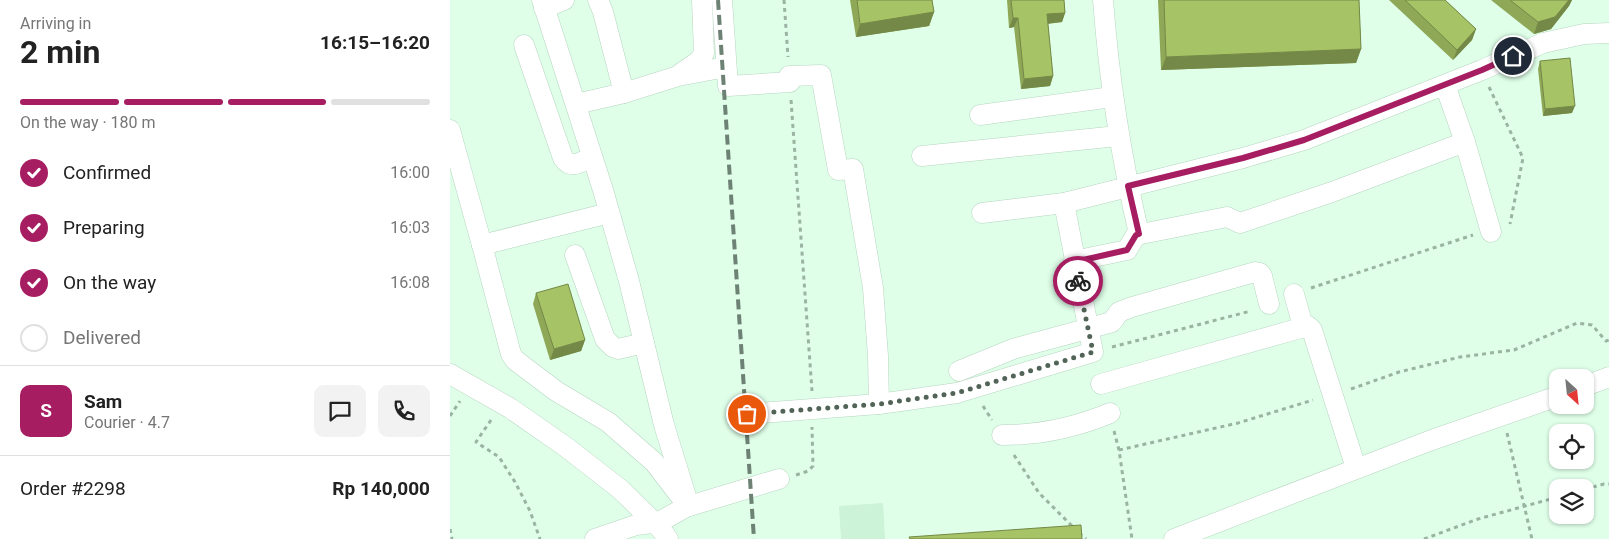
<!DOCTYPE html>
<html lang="en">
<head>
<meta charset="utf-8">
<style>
  :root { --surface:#fff; --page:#f2f2f2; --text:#222; --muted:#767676; --line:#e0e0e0; --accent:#a71d62 }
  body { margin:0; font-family:Roboto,sans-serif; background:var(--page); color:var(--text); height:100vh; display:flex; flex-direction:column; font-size:19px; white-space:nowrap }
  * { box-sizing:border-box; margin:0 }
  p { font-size:16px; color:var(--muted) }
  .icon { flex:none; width:28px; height:28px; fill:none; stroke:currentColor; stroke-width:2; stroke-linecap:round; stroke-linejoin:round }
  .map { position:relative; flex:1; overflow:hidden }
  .side { display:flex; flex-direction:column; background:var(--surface); width:450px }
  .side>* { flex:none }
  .needle { width:32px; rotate:153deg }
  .fabs { position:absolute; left:1099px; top:369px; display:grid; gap:10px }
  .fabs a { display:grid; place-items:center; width:45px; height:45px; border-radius:10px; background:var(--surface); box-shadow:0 1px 4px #0004; font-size:25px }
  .pin { position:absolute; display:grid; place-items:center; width:42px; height:42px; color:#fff; margin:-21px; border:2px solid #fff; border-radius:50%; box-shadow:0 1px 5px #0007 }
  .courier { position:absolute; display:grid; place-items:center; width:50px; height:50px; margin:-25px; border:4px solid #a71d62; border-radius:50%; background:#fff; color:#222; box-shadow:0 1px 6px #0007 }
  .headline em { font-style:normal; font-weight:700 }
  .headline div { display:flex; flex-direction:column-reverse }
  .headline { display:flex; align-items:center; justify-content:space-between; height:85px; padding:0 20px }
  h1 { font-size:32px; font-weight:700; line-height:38px }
  .bar { display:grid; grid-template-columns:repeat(4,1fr); gap:8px 5px; align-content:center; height:60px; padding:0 20px }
  .bar i { height:6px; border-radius:4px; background:var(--line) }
  .bar .on { background:var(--accent) }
  .bar p { grid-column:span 4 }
  .line { display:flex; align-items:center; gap:12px; padding:0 20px; border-top:1px solid var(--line) }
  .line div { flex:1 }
  .round { display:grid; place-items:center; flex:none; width:52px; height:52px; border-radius:10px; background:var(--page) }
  ol { padding:0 20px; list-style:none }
  li { display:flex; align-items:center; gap:15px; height:55px }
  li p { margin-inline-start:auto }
  li .icon { padding:5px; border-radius:50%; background:var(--accent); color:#fff; stroke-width:4 }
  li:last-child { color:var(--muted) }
  li i { width:28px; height:28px; border:2px solid var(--line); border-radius:50% }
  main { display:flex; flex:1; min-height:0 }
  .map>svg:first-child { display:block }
  .built { fill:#ccf2d8 }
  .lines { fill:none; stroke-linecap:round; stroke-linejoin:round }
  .minor-casing { stroke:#b6d5c0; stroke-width:21 }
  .path { stroke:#9ab3a2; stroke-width:3; stroke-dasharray:4 4; stroke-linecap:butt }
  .minor { stroke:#fff; stroke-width:20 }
  .rail { stroke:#6d8274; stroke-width:4; stroke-dasharray:10 5; stroke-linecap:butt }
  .wall { fill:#8fa858 }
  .shaded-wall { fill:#748847 }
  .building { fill:#a6c366; stroke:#748847 }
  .done { stroke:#526457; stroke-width:5; stroke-dasharray:0 9 }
  .route { stroke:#a71d62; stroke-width:6 }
</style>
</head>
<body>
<main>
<section class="side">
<div class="headline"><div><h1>2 min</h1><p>Arriving in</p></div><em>16:15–16:20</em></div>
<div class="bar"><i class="on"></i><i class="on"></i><i class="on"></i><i></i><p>On the way · 180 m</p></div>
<ol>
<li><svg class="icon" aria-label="check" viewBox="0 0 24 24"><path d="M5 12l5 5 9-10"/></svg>Confirmed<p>16:00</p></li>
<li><svg class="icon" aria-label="check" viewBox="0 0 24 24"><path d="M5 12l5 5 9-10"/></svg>Preparing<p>16:03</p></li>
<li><svg class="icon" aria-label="check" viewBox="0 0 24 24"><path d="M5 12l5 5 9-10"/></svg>On the way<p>16:08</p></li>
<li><i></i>Delivered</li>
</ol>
<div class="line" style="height:90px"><b class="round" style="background:var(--accent);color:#fff">S</b><div><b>Sam</b><p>Courier · 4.7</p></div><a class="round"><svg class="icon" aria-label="chat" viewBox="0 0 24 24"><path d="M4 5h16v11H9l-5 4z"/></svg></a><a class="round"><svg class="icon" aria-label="phone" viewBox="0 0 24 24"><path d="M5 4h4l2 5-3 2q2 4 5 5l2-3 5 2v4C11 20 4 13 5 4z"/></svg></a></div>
<div class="line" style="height:65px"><div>Order #2298</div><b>Rp 140,000</b></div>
</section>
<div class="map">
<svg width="1159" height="539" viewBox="0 0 1159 539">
  <rect width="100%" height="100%" fill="#dfffe9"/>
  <path class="built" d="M433,503L435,539H391L389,506Z"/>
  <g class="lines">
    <g class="minor-casing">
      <g id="minor">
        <path d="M92,0L153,190L179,281L214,425L239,506"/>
        <path d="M148,0L153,12L174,93"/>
        <path d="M272,0L278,86L340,82"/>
        <path d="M653,0C659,79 671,157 689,234"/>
        <path d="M94,8L114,0"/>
        <path d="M74,45L113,158C121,170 131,162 142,157"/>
        <path d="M230,74L249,61L254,53L252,0"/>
        <path d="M339,76L371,75L388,170L403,169L423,288L428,356L429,404L507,393L643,352L614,203"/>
        <path d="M995,85L1015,142"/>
        <path d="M126,104L174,93L228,76L276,67"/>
        <path d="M530,115L662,97"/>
        <path d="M0,130L32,245L159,213"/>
        <path d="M472,156L668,136"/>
        <path d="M532,213L614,203L793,158L854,140L1032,70L1093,43L1134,34L1159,33"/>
        <path d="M32,245L61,354L65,360L106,391L158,422L204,462L231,497"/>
        <path d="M125,255L155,339L163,347L168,349L194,343"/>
        <path d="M624,261L677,250L686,235L777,217L790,223L882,192L1015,142L1041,232"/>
        <path d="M844,294L853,326"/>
        <path d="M509,371L563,349L662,322L669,312L682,307L805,272L810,273L812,276L819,304"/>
        <path d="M0,374L60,408L116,447L170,489L210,528L218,539"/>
        <path d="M651,384L858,326L862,330L906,468"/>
        <path d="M1135,386L1159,377"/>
        <path d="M297,414L429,404"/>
        <path d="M552,435C588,435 627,427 660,413"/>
        <path d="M145,539L186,525L209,522L236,507L329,479"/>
        <path d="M724,539L979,441L1108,396"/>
      </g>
    </g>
    <g class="path">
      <path d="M334,0L338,57"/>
      <path d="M1039,87L1073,158L1060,224"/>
      <path d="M341,100L362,391"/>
      <path d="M861,288L1023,235"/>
      <path d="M662,347L801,311"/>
      <path d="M901,389L949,372L1010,357L1064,350L1127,323L1142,325L1156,341L1159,340"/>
      <path d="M533,406L542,420"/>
      <path d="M0,416L10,401"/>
      <path d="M41,420L26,442L49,457L65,482L80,511L90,539"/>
      <path d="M664,431L669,450L682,539"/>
      <path d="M1057,433L1082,539"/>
      <path d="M669,450L788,423L863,400"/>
      <path d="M564,455L589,493L623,527"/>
      <path d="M346,475L358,471L363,466L362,427"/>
      <path d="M1135,489L1154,484H1159"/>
      <path d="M0,529L2,539"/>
      <path d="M629,533L636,539"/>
      <path d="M974,539L1028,519L1108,497"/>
    </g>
    <use href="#minor" class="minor"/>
    <path class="rail" d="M268,0L304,539"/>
  </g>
  <g class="wall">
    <path d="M400,0H482L484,12L479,26L406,37Z"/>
    <path d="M557,0H614L615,13L612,22L598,24L603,76L600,86L571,89L564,27L559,28Z"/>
    <path d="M708,0H909L911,49L906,63L711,70Z"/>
    <path d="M939,0H995L1026,29L1022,40L1003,60Z"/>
    <path d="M1041,0H1122L1119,6L1101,29L1084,34Z"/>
    <path d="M1090,61L1122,113L1093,116L1088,69Z"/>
    <path d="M86,293L135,340L131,351L100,360L83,304Z"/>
  </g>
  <g class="shaded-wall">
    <path d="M1119,0H1122L1119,6L1101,29L1084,34L1088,22Z"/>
    <path d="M484,12L479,26L406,37L410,24Z"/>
    <path d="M615,13L612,22L593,24L597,14Z"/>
    <path d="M563,18H568L564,27L559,28Z"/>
    <path d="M1026,29L1022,40L1003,60L1007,50Z"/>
    <path d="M911,49L906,63L711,70L716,57Z"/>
    <path d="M603,76L600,86L571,89L574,79Z"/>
    <path d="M1125,106L1122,113L1093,116L1095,109Z"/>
    <path d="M135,340L131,351L100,360L104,349Z"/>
  </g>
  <g class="building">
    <path d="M407,0H482L484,12L410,24Z"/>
    <path d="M561,0H614L615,13L597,14L603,76L574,79L568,18H563Z"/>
    <path d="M714,0H909L911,49L716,57Z"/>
    <path d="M955,0H995L1026,29L1007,50Z"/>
    <path d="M1060,0H1119L1105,17L1088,22Z"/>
    <path d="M1120,58L1125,106L1095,109L1090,61Z"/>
    <path d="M118,284L135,340L104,349L86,293Z"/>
    <path d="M631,525L632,539H460L459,537Z"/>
  </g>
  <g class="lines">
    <path class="done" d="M297,414L429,404L507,393L643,352L628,281"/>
    <path class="route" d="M628,281L624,262L677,250L686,235L689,234L678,186L793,158L854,140L1032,70L1063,56"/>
  </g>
</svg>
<div class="fabs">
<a><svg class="needle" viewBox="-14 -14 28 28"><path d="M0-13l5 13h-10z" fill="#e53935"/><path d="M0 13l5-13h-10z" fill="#767676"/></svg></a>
<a><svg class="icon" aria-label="locate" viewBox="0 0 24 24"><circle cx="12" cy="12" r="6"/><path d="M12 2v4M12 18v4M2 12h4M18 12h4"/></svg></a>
<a><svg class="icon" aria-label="layers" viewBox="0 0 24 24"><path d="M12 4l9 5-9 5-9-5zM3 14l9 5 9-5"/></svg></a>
</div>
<div class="pin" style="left:297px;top:414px;background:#ea580c"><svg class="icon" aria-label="bag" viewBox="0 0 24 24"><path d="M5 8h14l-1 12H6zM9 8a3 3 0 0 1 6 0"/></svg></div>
<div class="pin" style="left:1063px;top:56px;background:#1f2937"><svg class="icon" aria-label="home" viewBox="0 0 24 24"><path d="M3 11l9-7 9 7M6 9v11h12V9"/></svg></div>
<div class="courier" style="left:628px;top:281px"><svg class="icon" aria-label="bike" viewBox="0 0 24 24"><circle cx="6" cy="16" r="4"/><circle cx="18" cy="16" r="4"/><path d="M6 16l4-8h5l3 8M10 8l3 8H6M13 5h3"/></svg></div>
</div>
</main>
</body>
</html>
